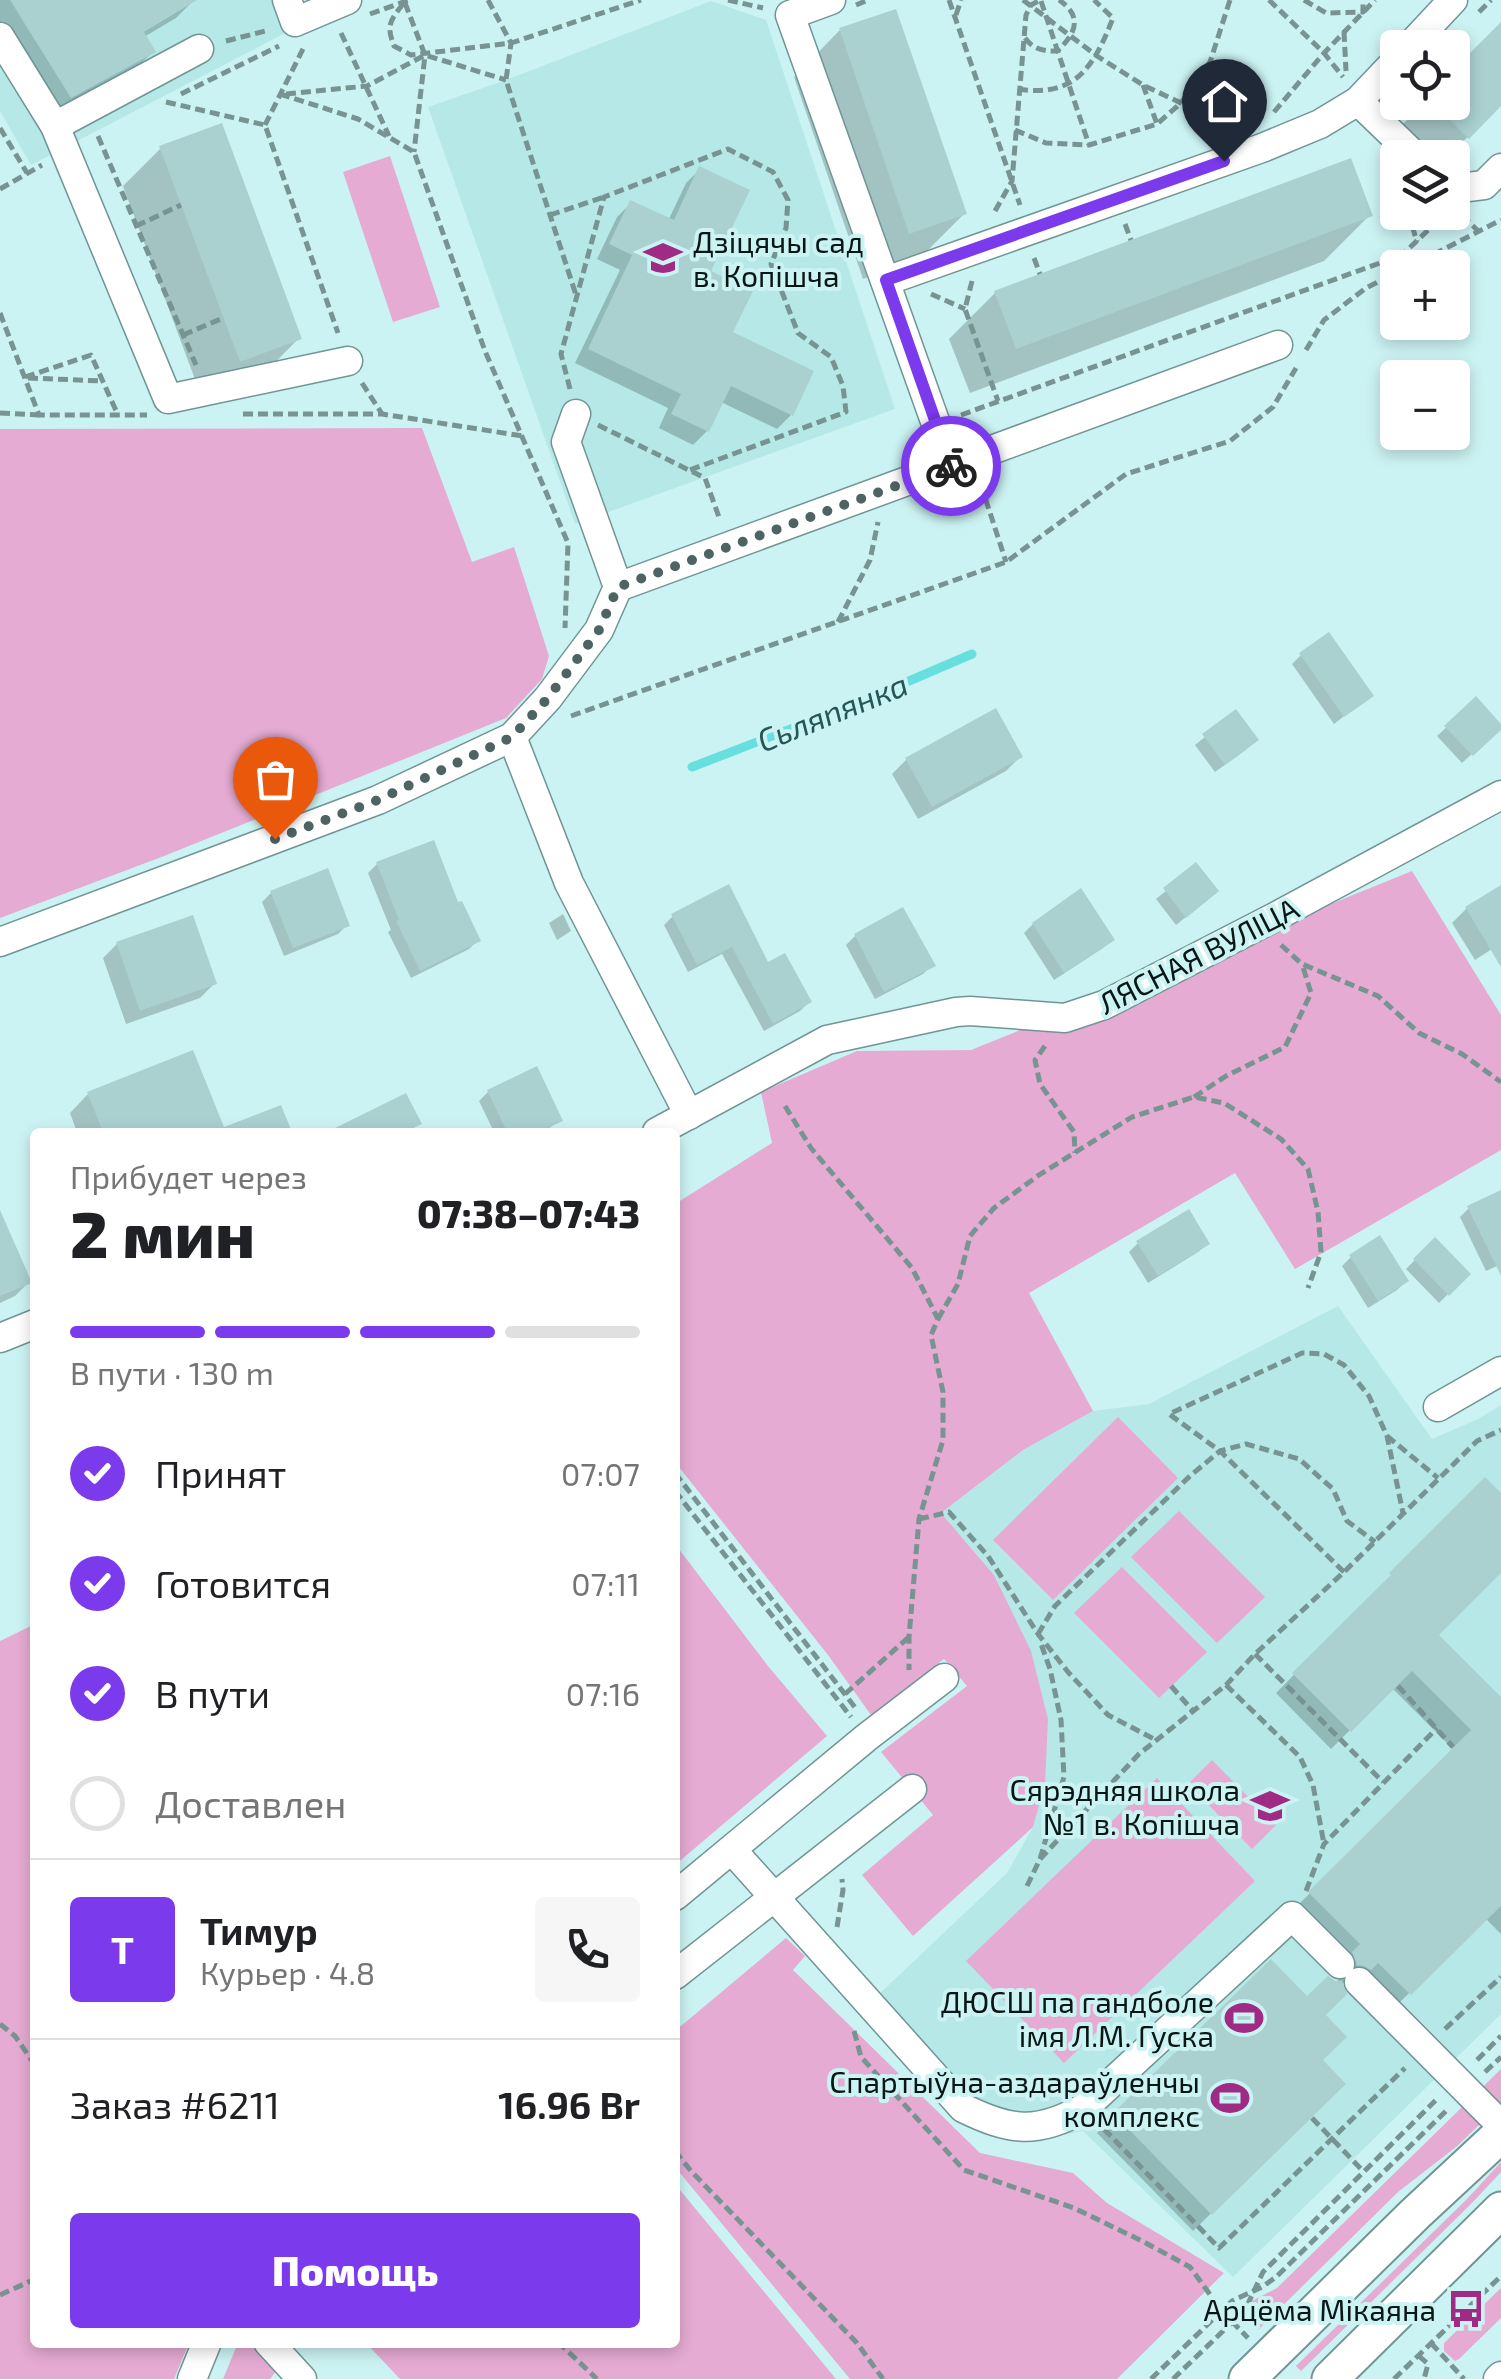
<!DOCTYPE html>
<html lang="ru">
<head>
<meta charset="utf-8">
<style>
  :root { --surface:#fff; --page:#f6f6f6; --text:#202124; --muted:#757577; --line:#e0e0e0; --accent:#7c3aed }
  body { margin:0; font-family:"Exo 2",sans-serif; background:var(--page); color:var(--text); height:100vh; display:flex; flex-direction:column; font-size:38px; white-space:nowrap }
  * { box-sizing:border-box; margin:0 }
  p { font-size:32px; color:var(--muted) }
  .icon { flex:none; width:55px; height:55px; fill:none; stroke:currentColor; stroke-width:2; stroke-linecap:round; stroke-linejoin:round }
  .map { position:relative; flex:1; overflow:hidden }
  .side { position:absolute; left:30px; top:1128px; width:650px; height:1220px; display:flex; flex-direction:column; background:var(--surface); border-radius:10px; box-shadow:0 5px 15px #0003 }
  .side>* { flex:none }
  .tools { position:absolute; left:1380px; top:30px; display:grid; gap:20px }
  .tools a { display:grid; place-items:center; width:90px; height:90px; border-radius:10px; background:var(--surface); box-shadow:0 5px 15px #0003; font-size:50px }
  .pin { position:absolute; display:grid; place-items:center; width:85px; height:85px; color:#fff; margin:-102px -42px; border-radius:50% 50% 50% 0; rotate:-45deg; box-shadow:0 0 10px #0007 }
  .pin .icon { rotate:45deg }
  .courier { position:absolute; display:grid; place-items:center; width:100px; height:100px; margin:-50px; border:8px solid #7c3aed; border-radius:50%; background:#fff; color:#222; box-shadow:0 2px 12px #0007 }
  .summary em { font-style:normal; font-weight:800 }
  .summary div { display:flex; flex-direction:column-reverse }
  .summary { display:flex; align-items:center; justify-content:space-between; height:170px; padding:0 40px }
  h1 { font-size:65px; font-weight:800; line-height:75px }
  .bar { display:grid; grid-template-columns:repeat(4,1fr); gap:15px 10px; align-content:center; height:120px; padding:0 40px }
  .bar i { height:12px; border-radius:8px; background:var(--line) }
  .bar .active { background:var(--accent) }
  .bar p { grid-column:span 4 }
  .line { display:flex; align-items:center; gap:25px; padding:0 40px; border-top:2px solid var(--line) }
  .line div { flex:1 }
  .round { display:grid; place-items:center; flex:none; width:105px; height:105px; border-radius:10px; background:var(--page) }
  ol { padding:0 40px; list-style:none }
  li { display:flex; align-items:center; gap:30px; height:110px }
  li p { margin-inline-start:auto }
  li .icon { padding:10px; border-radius:50%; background:var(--accent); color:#fff; stroke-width:4 }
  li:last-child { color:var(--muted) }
  li i { width:55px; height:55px; border:5px solid var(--line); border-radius:50% }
  .primary-button { display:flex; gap:20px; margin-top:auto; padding:20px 40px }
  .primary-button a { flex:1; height:115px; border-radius:10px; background:var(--accent); color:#fff; font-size:40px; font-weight:800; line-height:115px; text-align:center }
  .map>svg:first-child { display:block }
  .built { fill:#b6e8e7 }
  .green { fill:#e5abd2 }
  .shadow { fill:#0003 }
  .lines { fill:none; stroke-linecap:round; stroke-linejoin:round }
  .stream { stroke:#68dfdf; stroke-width:9 }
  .building { fill:#aad0d0 }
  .minor-casing { stroke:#709594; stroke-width:31 }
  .major-casing { stroke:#709594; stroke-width:39 }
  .path { stroke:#779493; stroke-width:5; stroke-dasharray:10 5; stroke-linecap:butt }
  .minor { stroke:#fff; stroke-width:28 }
  .major { stroke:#fff; stroke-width:35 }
  .done { stroke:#4d6463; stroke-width:10; stroke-dasharray:0 18 }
  .route { stroke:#7c3aed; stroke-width:12 }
  .labels { text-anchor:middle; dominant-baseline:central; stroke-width:8; stroke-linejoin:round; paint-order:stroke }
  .poi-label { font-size:30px; fill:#081716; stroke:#ccf3f3; text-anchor:end }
  .street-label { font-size:30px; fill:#081716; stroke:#ccf3f3 }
  .water-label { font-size:32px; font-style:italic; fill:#245858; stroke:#ccf3f3 }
</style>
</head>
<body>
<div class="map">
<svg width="1501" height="2379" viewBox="0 0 1501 2379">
  <rect width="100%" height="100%" fill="#ccf3f3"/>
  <g class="built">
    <path d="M0,0H279L291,30L31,165L0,111Z"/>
    <path d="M711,1L766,20L895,409L575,524L428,107L506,80Z"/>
    <path d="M1338,1306L1432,1439L1478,1419L1501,1405V2014L1233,2277L1083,2131L1032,2141L991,2134L951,2114L858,2014L1007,1873L1033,1827L994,1575L941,1513L1023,1450L1093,1411L1149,1404Z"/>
  </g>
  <g class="green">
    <path d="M390,156L440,307L393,322L343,172Z"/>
    <path d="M422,428L472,562L514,547L549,656L542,679L506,718L164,856L0,918V429Z"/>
    <path d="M1412,871L1501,1015V1150L1295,1269L1235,1173L1029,1293L1093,1411L1023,1450L941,1513L994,1575L1031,1651L1048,1719L1045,1784L1033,1827L913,1936L862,1875L933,1815L881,1752L967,1686L944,1659L871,1715L828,1655L675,1462V1204L772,1143L761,1092L857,1051L971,1050Z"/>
    <path d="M1118,1417L1178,1478L1053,1600L993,1540Z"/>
    <path d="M1179,1511L1265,1597L1217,1643L1131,1557Z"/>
    <path d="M675,1544L768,1666L827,1736L675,1865Z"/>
    <path d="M1122,1567L1207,1652L1159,1698L1074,1613Z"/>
    <path d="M35,1624V2342L189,2343L174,2379H0V1641Z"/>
    <path d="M1212,1760L1276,1825L1252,1849L1188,1784Z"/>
    <path d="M1157,1778L1255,1881L1064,2063L966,1961Z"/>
    <path d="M786,1938L805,1956L793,1970L980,2153L1073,2173L1107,2203L1224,2273L1117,2379H850L675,2167V2031Z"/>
    <path d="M1501,2069V2104L1456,2147L1398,2192L1258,2330L1252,2323V2301L1277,2288Z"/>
    <path d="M1501,2162V2172L1472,2203L1301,2371L1296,2366L1467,2199Z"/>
    <path d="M675,2184L836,2379H400L366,2343L675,2342Z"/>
    <path d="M1501,2288V2318L1459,2359L1455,2361L1444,2351V2343Z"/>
    <path d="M238,2343H255L280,2366L270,2379H223Z"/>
  </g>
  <g class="shadow">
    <path d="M0,0H194L176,18L144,37L153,52L134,70L51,115L0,32Z"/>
    <path d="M1501,25V103L1447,158H1413L1391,136L1425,102H1452Z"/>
    <path d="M840,30L964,214L918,260L863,279L794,77Z"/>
    <path d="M161,148L299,338L262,376L202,398L123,186Z"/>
    <path d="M700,169L708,272L730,334L791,415L777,429L721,402L707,431L693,445L659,428L668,408L575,363L620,270L597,259L617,217L631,203L668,221L686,183Z"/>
    <path d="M1370,215L1324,261L970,393L949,339L995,293Z"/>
    <path d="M1301,655L1370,696L1334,724L1292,664Z"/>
    <path d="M1476,700L1501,727L1462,763L1437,736Z"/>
    <path d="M1235,713L1247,749L1215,772L1195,745Z"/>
    <path d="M1020,757L1006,771L918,819L892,774L906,760Z"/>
    <path d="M377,864L478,940L469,949L411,978L388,932L391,930L368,873Z"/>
    <path d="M1196,866L1207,900L1176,925L1156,899Z"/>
    <path d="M1501,888V943L1475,960L1452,923L1466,909Z"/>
    <path d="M271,893L347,925L338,934L284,956L262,902Z"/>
    <path d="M563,914L571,931L557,940L549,923Z"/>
    <path d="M673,916L767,965L809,1002L800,1011L764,1031L722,954L688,972L664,925Z"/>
    <path d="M1033,924L1112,940L1103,948L1054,980L1024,933Z"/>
    <path d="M855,936L932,965L923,974L875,999L846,945Z"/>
    <path d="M117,944L214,984L200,998L126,1024L103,958Z"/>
    <path d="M536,1069L560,1120L544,1132H494L479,1101L488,1092Z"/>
    <path d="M88,1094L222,1130L280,1108L289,1132H77L70,1113Z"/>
    <path d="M1501,1193V1264L1486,1271L1460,1217L1469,1208Z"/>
    <path d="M0,1227L29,1282L15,1296L0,1303Z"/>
    <path d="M1435,1240L1468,1274L1439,1303L1406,1269Z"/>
    <path d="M1138,1243L1207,1244L1198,1252L1148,1283L1129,1252Z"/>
    <path d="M1351,1257L1406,1281L1397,1290L1368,1308L1342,1266Z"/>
    <path d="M1485,1481L1501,1497V1570L1436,1635L1501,1701V1934L1485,1918L1390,2012L1345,1983H1340L1322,2015L1320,2061L1343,2084L1193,2231L1097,2133L1271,1962L1307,2000L1339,1983L1335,1973L1291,1912L1454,1750L1392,1688L1331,1749L1276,1693Z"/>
  </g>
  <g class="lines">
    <path class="stream" d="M692,767L853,705L972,654"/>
  </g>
  <g class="building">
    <path d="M10,0H197L144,32L156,52L71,98Z"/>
    <path d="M896,9L967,214L909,234L839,28Z"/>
    <path d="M1501,22V106L1469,139L1432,102H1452V71Z"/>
    <path d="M222,123L302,339L240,362L159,146Z"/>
    <path d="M1351,158L1373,216L1016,349L994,291Z"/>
    <path d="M699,166L750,190L711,271L753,291L733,332L814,371L793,416L731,386L709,432L671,414L681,394L588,349L632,255L609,244L630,200L674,220Z"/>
    <path d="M1329,632L1374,696L1344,717L1299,653Z"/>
    <path d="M1476,696L1501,724V730L1473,756L1444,726Z"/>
    <path d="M996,708L1023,757L932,807L905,758Z"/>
    <path d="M1236,709L1259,740L1225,765L1202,734Z"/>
    <path d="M434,840L458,902L462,901L481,941L420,971L396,921L399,920L376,862Z"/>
    <path d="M1196,862L1219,891L1186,918L1163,888Z"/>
    <path d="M328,868L350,926L293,948L270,891Z"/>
    <path d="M729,884L768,962L785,953L812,1002L773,1024L732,947L697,965L671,914Z"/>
    <path d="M1501,885V967L1465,907Z"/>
    <path d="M1081,888L1115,940L1064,973L1032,923Z"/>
    <path d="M903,907L936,966L884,992L854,934Z"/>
    <path d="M193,915L217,984L140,1011L116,942Z"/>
    <path d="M193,1050L224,1127L281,1105L292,1132H103L87,1092Z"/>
    <path d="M537,1066L563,1121L539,1132H507L487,1090Z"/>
    <path d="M406,1093L422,1124L405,1132H327Z"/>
    <path d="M1501,1190V1276L1467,1206Z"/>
    <path d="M1189,1209L1210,1244L1158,1276L1136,1241Z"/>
    <path d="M0,1210L32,1283L0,1296Z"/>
    <path d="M1380,1235L1409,1281L1378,1301L1349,1255Z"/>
    <path d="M1435,1237L1471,1274L1449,1296L1413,1259Z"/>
    <path d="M1485,1477L1501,1493V1573L1439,1635L1501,1697V1906L1411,1995L1378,1963L1371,1970L1364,1966L1357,1965L1352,1952L1360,1944L1308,1892L1471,1730L1412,1671L1351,1732L1292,1673L1391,1575L1389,1573Z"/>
    <path d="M1271,1959L1307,1996L1328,1976L1335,1981H1342L1347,1994L1326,2015L1347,2037L1323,2060L1346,2084L1212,2215L1113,2113Z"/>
  </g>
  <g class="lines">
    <g class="minor-casing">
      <g id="minor">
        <path d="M287,0L295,22L347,0"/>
        <path d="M831,0L790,15L951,466"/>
        <path d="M0,37L55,126L168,399L348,361"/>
        <path d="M1408,48L1453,0"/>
        <path d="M1358,101L1417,158"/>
        <path d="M55,126L199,49"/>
        <path d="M1452,189L1484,185L1501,168"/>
        <path d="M886,281L1262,148L1320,124L1358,101L1398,59"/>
        <path d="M618,587L1278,345"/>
        <path d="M512,737L569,883L689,1115"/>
        <path d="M0,942L378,800L512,737L548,698L599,630L618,587L566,442L576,414"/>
        <path d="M657,1132L827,1040L956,1012L970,1011L1065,1018L1104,1005L1273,918L1501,795"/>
        <path d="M0,1338L35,1324"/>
        <path d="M1438,1407L1501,1371"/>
        <path d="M732,1850L963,2108C1010,2131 1037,2135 1084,2108L1292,1916L1340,1964"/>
        <path d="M675,1896L867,1737L944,1678"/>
        <path d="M675,1975L912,1789"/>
        <path d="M1359,1982L1501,2125"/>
        <path d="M268,2342L302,2379"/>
        <path d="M192,2379L207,2342"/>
        <path d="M1498,2379L1501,2376"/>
      </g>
    </g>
    <g class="major-casing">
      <g id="major">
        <path d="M1247,2379L1415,2214L1501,2134"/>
        <path d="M1330,2379L1501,2210"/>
      </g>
    </g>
    <g class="path">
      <path d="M488,0L511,43L506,80L576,295"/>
      <path d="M728,0L763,8"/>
      <path d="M949,0L1020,205"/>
      <path d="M1023,0L1097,56L1143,85L1181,103L1218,116L1262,115"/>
      <path d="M1269,0L1324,53L1343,77"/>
      <path d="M1304,0L1326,13L1363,12V0"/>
      <path d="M1041,1L1089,145"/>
      <path d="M405,3L425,55L414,152"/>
      <path d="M403,4C390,21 386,25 394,46L411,55L511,43L641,0"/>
      <path d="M856,5L868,0"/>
      <path d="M1479,12L1491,0"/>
      <path d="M370,14L409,0"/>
      <path d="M956,15L961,0"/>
      <path d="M1344,32L1346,71"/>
      <path d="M341,33L389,136"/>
      <path d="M1025,38C1034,50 1043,51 1057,51C1075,35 1084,17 1059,0"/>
      <path d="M226,41L269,30"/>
      <path d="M1452,51L1462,61"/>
      <path d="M1143,85L1157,124"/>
      <path d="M1018,89C1076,98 1094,66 1113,18L1094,0"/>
      <path d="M181,94L279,46"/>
      <path d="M280,94L358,119L414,152L485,351L568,543L565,628"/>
      <path d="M286,94L367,86L425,55L506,80"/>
      <path d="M166,102L265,125L338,333"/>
      <path d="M1274,112L1324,53L1375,0"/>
      <path d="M265,125L304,47"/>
      <path d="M0,128L27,173"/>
      <path d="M1015,130L1046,143L1089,145L1157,124L1181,103L1210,62L1230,0"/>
      <path d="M98,136L196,365"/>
      <path d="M0,189L42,165"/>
      <path d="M995,211L1012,181L1026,15L1031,5L1040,0"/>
      <path d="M1408,212L1417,242"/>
      <path d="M550,215L604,197"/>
      <path d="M1462,215L1479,232"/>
      <path d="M1125,224L1131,240"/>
      <path d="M136,226L181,205"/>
      <path d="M1034,258L1040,274"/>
      <path d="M1407,268L1501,220"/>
      <path d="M972,281L965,309L998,401"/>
      <path d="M931,294L965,309"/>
      <path d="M0,313L39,415H147"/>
      <path d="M183,335L223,318"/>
      <path d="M1306,350L1324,320L1366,288L1398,272"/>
      <path d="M25,377L91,355L118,415"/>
      <path d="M28,378L102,381"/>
      <path d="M362,383L382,414"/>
      <path d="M570,389L561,354L604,197L728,149L773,172L788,200L786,228L771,264L798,333L831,357L843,386L846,412L690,470"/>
      <path d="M0,413L39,415"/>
      <path d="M243,414H382L523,436"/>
      <path d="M961,415L1402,255L1445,214"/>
      <path d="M598,425L705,478L720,520"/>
      <path d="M981,485L1006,562"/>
      <path d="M838,622L870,560L878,522"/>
      <path d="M571,716L1006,562L1126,474L1230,441L1273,407L1296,368"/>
      <path d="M1281,945L1302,964L1378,996L1419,1033L1462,1054L1501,1082"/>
      <path d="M1045,1046L1035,1060L1040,1084L1074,1132L1075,1153"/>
      <path d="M1194,1097L1226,1076L1285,1047L1311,993L1303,967"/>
      <path d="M785,1106L811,1148L912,1268L938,1319L931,1335L943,1392V1440L919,1519L909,1637V1670"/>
      <path d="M938,1319L958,1284L970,1236L994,1208L1039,1175L1132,1117L1194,1097L1224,1103L1281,1139L1308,1169L1318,1212L1321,1252L1308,1288"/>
      <path d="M1387,1436L1438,1478"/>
      <path d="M675,1473L857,1710"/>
      <path d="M675,1491L851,1717"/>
      <path d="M919,1519L949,1512L988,1556L1038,1634L1068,1672L1108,1715L1156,1740"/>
      <path d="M1344,1572L1220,1451L1169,1414L1302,1353L1324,1354L1344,1365L1369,1396L1387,1436L1403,1513"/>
      <path d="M1038,1634L1055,1606L1190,1476L1220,1451L1246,1444L1299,1459L1333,1489L1347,1521L1375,1542"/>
      <path d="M1255,1654L1383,1782"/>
      <path d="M1226,1685L1300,1757L1313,1785L1324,1844"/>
      <path d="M1171,1686L1193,1711"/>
      <path d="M1398,1686L1453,1747"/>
      <path d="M845,1694L909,1637"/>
      <path d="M1040,1859L1139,1754L1226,1685L1255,1654L1344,1572L1477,1441L1501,1430"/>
      <path d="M1027,1886L1040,1859L1064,1777L1061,1720L1050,1669L1040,1641"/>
      <path d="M1306,1891L1324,1844L1437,1728"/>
      <path d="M837,1927L843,1890L842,1879"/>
      <path d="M0,2024L15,2036L35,2065"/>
      <path d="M1445,2029L1501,1977"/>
      <path d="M854,2031L861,2057L964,2170L1074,2208L1144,2242L1190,2267L1222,2311L1248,2338"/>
      <path d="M1477,2060L1501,2036"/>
      <path d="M1485,2072L1501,2057"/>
      <path d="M1312,2118L1364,2172"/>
      <path d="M1104,2129L1219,2248L1405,2068"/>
      <path d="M675,2151L691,2171L857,2343L883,2379"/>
      <path d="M0,2295L35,2279"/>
      <path d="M558,2342L597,2379"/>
      <path d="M1431,2343L1464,2379"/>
      <path d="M1419,2356L1428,2364L1424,2379"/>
      <path d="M1151,2379L1232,2301L1262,2287L1276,2277L1449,2108"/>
      <path d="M1173,2379L1245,2310L1263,2272L1437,2099"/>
      <path d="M1394,2379L1501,2276"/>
    </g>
    <use href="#minor" class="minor"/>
    <use href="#major" class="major"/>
  </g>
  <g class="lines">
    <path class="done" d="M275,839L378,800L512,737L548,698L599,630L618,587L951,466"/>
    <path class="route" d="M951,466L886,280L1224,161"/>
  </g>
  <defs>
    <g id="school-bare" transform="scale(3)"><path d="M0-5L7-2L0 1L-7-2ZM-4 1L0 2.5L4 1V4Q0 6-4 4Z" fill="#a02b85" stroke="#ccf3f3" stroke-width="2.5" paint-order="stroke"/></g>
    <g id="stadium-bare" transform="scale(3)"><path d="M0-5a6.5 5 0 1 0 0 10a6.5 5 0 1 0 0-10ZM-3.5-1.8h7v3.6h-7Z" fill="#a02b85" stroke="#ccf3f3" stroke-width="2.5" paint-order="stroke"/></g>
    <g id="bus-bare" transform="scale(3)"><path d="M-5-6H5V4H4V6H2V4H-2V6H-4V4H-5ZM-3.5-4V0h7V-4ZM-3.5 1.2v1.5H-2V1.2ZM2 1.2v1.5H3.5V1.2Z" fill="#a02b85" stroke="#ccf3f3" stroke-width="2.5" paint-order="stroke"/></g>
  </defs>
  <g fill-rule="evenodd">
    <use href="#school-bare" x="663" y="258"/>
    <use href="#school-bare" x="1270" y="1806"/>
    <use href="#stadium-bare" x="1244" y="2018"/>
    <use href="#stadium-bare" x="1230" y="2098"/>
    <use href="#bus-bare" x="1466" y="2309"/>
  </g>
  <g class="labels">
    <g class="poi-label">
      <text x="693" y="241" text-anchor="start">Дзіцячы сад<tspan x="693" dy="34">в. Копішча</tspan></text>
      <text x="1240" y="1789">Сярэдняя школа<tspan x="1240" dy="34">№1 в. Копішча</tspan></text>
      <text x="1214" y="2001">ДЮСШ па гандболе<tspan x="1214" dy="34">імя Л.М. Гуска</tspan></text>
      <text x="1200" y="2081">Спартыўна-аздараўленчы<tspan x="1200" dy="34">комплекс</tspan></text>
      <text x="1436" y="2309">Арцёма Мікаяна</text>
    </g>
    <g class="street-label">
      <text transform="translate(1198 955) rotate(-27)">ЛЯСНАЯ ВУЛІЦА</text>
    </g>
    <g class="water-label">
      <text transform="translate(832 711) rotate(-22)">Сьляпянка</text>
    </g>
  </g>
</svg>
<div class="tools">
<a><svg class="icon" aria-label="locate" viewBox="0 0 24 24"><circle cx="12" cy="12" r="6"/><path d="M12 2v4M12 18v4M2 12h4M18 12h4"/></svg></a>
<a><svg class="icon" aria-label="layers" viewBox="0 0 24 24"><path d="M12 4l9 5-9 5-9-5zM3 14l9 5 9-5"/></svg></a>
<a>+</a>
<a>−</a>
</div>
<div class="pin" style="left:275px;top:839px;background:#ea580c"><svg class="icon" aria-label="bag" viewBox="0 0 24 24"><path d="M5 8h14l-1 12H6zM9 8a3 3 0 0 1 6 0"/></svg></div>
<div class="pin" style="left:1224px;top:161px;background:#1f2937"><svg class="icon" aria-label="home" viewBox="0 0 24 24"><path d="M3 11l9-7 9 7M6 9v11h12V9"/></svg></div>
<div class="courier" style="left:951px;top:466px"><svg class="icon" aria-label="bike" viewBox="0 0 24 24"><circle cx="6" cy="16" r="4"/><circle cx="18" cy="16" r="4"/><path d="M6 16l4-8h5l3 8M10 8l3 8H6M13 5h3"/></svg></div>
<section class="side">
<div class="summary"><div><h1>2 мин</h1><p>Прибудет через</p></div><em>07:38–07:43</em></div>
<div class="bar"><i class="active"></i><i class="active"></i><i class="active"></i><i></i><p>В пути · 130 m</p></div>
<ol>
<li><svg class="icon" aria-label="check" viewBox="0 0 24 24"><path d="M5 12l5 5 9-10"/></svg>Принят<p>07:07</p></li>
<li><svg class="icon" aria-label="check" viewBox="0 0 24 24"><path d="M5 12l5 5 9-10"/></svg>Готовится<p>07:11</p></li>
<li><svg class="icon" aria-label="check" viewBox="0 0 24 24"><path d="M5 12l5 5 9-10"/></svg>В пути<p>07:16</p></li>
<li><i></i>Доставлен</li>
</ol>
<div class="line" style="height:180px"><b class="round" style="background:var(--accent);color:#fff">Т</b><div><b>Тимур</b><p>Курьер · 4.8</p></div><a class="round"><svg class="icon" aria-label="phone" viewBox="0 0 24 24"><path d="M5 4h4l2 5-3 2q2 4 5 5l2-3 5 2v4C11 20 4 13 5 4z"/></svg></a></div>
<div class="line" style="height:130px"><div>Заказ #6211</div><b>16.96 Br</b></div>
<div class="primary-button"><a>Помощь</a></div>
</section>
</div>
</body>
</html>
